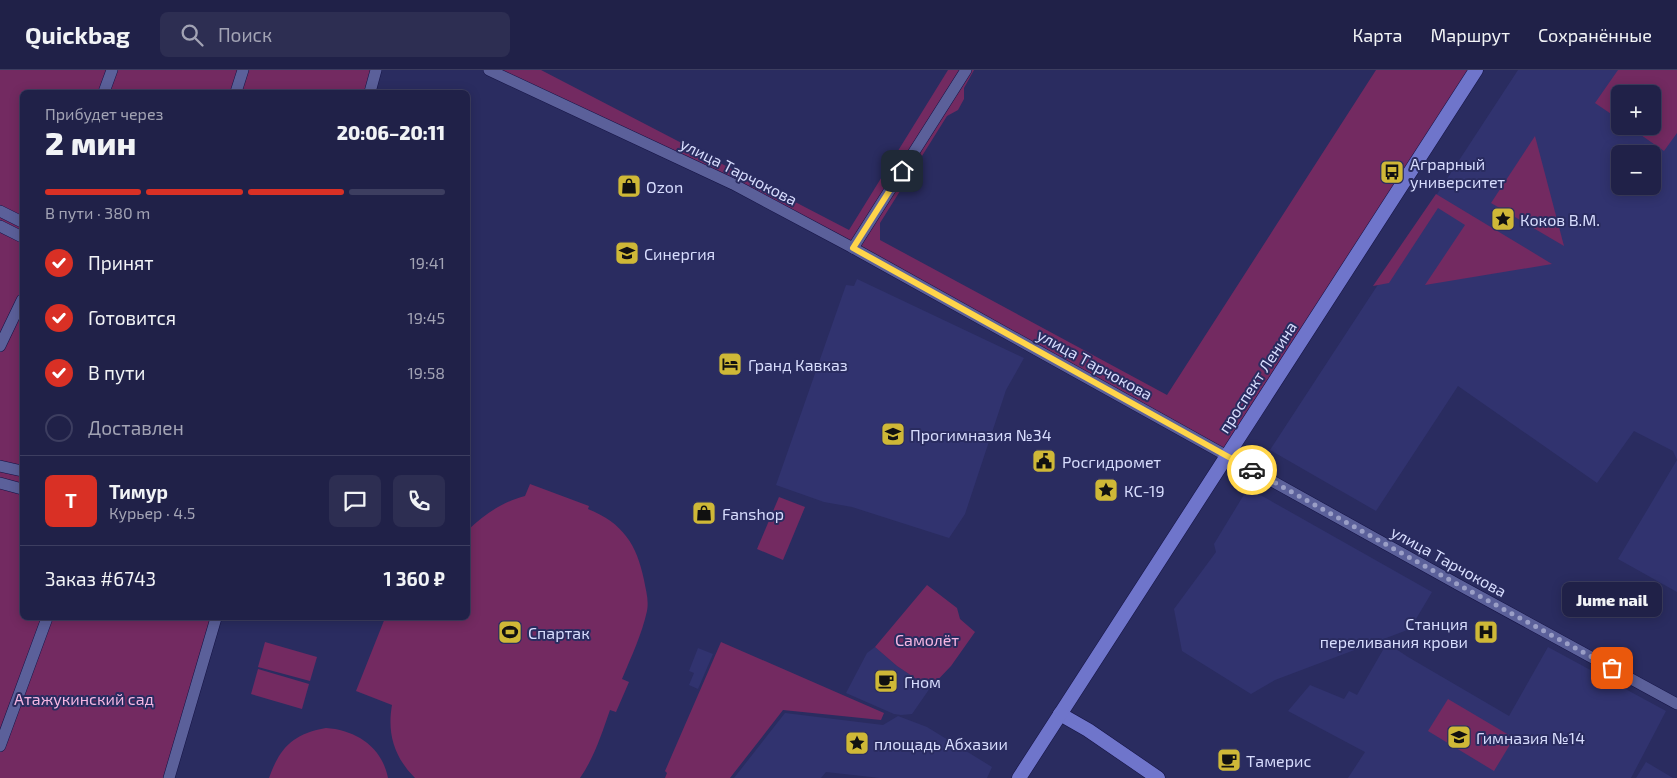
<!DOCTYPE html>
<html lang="ru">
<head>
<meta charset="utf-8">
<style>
  :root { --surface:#202148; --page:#2d2e52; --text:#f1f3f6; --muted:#a2a3b4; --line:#3d3e60; --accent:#d93025 }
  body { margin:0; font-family:"Exo 2",sans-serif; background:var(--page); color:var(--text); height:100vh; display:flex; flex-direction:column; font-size:19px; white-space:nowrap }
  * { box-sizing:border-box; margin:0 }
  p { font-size:16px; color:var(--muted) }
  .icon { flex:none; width:28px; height:28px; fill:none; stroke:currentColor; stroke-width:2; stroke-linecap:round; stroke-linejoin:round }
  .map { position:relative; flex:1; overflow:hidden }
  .panel { position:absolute; left:20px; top:20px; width:450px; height:530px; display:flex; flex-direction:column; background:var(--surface); border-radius:8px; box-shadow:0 2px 12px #0003,0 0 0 1px var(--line) }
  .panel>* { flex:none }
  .fabs { position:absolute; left:1611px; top:15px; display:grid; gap:10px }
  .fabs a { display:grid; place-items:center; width:50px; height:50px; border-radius:8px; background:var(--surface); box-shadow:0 2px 12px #0003,0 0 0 1px var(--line); font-size:25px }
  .pin { position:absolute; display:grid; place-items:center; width:42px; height:42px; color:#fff; margin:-21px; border-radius:10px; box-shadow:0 2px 8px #0006 }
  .courier { position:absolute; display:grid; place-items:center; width:50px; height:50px; margin:-25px; border:4px solid #ffd54a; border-radius:50%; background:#fff; color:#222; box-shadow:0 1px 6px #0007 }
  .bubble { position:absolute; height:35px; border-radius:8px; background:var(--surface); box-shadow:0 2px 12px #0003,0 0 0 1px var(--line); font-size:16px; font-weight:800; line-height:35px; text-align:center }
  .head em { font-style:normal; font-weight:800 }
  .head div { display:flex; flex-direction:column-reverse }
  .head { display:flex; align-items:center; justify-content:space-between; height:85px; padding:0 25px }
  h1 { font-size:32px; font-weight:800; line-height:38px }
  .bar { display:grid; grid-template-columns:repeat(4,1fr); gap:8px 5px; align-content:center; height:60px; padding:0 25px }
  .bar i { height:6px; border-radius:4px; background:var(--line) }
  .bar .selected { background:var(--accent) }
  .bar p { grid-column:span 4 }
  .line { display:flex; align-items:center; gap:12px; padding:0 25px; border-top:1px solid var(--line) }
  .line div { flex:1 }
  .round { display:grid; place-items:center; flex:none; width:52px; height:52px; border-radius:8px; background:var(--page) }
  ol { padding:0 25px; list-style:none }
  li { display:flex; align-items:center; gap:15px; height:55px }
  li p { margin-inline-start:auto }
  li .icon { padding:5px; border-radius:50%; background:var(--accent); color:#fff; stroke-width:4 }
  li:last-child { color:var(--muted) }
  li i { width:28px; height:28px; border:2px solid var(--line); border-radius:50% }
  header { display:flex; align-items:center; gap:30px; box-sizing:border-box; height:70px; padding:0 25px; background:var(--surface); border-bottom:1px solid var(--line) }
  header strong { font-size:24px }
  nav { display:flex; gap:28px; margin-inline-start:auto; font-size:18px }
  .search { width:350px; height:45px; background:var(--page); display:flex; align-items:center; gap:12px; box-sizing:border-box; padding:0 18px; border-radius:8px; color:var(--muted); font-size:19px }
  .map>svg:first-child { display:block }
  .built { fill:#31336f; fill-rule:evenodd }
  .green { fill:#732a61 }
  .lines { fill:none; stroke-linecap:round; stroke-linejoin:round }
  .minor-casing { stroke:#141244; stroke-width:12 }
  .major-casing { stroke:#141244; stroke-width:15 }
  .minor { stroke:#5b609a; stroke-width:11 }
  .major { stroke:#6f75cb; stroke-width:14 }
  .done { stroke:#9a9ec6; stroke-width:5; stroke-dasharray:0 9 }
  .route { stroke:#ffd54a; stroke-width:6 }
  .labels { text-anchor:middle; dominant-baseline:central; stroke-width:4; stroke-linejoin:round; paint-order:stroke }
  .poi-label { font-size:16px; fill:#d7dcfd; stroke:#2a2c60; text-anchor:start }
  .street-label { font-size:16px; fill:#d7dcfd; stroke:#2a2c60 }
  .park-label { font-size:16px; fill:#f6b6e2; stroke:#2a2c60 }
</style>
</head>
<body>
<header>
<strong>Quickbag</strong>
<div class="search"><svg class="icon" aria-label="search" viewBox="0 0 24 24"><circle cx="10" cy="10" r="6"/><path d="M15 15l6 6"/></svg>Поиск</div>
<nav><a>Карта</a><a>Маршрут</a><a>Сохранённые</a></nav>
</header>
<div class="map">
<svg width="1677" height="708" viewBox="0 0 1677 708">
  <rect width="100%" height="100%" fill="#2a2c60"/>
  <g class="built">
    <path d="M1518,0H1677V522L1618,489L1677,390L1673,381L1634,361L1597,413L1458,316L1376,441L1270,380ZM1620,24H1652V56H1620ZM1620,84H1652V116H1620Z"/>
    <path d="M857,209L1024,288L1006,320L965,444L949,468L852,437L824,432L776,415L846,215L854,216Z"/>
    <path d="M1248,418L1432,522L1410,559L1275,610L1251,624L1182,581L1174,539L1216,482L1214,474Z"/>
    <path d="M1387,573L1408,587L1509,646L1548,577L1666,641L1631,708H1348L1365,682L1288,641L1310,615L1344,629L1349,621L1357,625Z"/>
    <path d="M875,577L897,596L930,618L912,644L901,645L894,644L846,623L867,583Z"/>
    <path d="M698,578L713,584L698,619L689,615L694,603L689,601Z"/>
    <path d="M785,643L883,655L898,646L927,657L992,697L987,708H880L826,702L821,708H734Z"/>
    <path d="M1646,692L1673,708H1636Z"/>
  </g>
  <g class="green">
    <path d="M0,0H376L370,22H22V548H216L169,708H0Z"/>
    <path d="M489,0H541L849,160L948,0H974L964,18V29L958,40L947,46L880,153V170L1167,325L1376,0H1476L1227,386L853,178Z"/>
    <path d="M1618,0H1677V63L1664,81L1628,56H1652V24H1620V50L1595,33Z"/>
    <path d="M1535,66L1564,176L1491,133Z"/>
    <path d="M1436,124L1552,194L1425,215L1465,155L1438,138L1389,213L1373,216Z"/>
    <path d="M530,414L589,436L588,439C623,453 637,475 644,510C646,521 649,530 647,541C642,564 631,587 622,609L629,612L616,642L610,640C602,663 594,688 580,708H415C394,687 387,663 392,635L356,621L385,548H468V460C485,444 502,432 525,426Z"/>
    <path d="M779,427L805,437L783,490L757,479Z"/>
    <path d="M927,515L957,538L960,549L975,562L951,596L930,618L897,596L875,577Z"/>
    <path d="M265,572L317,587L310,611L258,597Z"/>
    <path d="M721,572L884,643L881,650L783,640L730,708H665L667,703L665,701Z"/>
    <path d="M258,599L309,614L302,639L251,624Z"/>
    <path d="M1448,629L1514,668L1494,701L1428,661Z"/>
    <path d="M326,658C356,660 382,677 388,708H269C280,677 293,664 326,658Z"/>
  </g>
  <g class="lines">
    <g class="minor-casing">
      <g id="minor">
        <path d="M489,0L733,114L853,178L1459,515L1677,634"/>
        <path d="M104,22L112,0"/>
        <path d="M236,22L243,0"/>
        <path d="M370,22L376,0"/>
        <path d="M0,141L22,152"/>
        <path d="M0,156L22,167"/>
        <path d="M853,178L966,0"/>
        <path d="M0,276L22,230"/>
        <path d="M0,396L22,401"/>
        <path d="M0,413L22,419"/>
        <path d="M0,676L47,548"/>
        <path d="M169,708L216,548"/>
      </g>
    </g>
    <g class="major-casing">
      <g id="major">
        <path d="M1060,644L1088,660L1158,708"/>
        <path d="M1019,708L1476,0"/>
      </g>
    </g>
    <use href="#minor" class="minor"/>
    <use href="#major" class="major"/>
  </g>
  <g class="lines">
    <path class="done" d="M1252,400L1459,515L1612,598"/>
    <path class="route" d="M902,101L853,178L1252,400"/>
  </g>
  <defs>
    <g id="bus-square" transform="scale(1.25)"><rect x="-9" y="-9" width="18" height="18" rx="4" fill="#cfb837" stroke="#2a2c60"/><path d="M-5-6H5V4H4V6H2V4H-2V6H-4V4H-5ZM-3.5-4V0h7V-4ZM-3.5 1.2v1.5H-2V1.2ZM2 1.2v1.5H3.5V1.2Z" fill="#111"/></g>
    <g id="shop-square" transform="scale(1.25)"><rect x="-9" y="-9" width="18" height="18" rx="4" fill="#cfb837" stroke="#2a2c60"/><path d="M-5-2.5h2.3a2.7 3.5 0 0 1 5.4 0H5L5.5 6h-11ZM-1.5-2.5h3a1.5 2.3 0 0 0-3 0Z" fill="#111"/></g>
    <g id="sight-square" transform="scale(1.25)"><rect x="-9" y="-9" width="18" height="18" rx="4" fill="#cfb837" stroke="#2a2c60"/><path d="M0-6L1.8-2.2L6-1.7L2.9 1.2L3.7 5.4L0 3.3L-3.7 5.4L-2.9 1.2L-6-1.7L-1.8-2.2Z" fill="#111"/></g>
    <g id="university-square" transform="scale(1.25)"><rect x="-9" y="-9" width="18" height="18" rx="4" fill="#cfb837" stroke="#2a2c60"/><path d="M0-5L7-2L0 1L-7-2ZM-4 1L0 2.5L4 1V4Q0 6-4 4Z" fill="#111"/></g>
    <g id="hotel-square" transform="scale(1.25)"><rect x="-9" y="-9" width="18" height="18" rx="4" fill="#cfb837" stroke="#2a2c60"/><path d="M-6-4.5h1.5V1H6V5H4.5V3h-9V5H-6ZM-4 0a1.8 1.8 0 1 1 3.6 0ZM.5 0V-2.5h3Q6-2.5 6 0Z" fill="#111"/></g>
    <g id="school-square" transform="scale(1.25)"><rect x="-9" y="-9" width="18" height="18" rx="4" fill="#cfb837" stroke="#2a2c60"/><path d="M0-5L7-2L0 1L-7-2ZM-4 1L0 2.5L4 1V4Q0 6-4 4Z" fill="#111"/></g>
    <g id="civic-square" transform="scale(1.25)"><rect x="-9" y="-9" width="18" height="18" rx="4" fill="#cfb837" stroke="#2a2c60"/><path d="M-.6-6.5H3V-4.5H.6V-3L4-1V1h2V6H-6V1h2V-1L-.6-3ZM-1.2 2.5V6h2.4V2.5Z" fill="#111"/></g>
    <g id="stadium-square" transform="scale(1.25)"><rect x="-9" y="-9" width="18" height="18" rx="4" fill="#cfb837" stroke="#2a2c60"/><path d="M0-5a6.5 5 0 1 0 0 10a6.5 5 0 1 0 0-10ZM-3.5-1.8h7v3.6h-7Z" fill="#111"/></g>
    <g id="hospital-square" transform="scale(1.25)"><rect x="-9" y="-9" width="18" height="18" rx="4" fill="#cfb837" stroke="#2a2c60"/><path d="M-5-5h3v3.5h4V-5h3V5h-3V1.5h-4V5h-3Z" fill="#111"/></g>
    <g id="cafe-square" transform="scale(1.25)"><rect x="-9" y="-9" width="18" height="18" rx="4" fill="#cfb837" stroke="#2a2c60"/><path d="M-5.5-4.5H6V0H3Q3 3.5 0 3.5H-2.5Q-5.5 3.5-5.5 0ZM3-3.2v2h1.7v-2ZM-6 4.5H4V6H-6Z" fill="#111"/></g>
  </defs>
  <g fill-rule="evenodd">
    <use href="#bus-square" x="1392" y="102"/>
    <use href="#shop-square" x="629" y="116"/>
    <use href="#sight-square" x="1503" y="149"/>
    <use href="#university-square" x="627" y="183"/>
    <use href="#hotel-square" x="730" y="294"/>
    <use href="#school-square" x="893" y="364"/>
    <use href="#civic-square" x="1044" y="391"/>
    <use href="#sight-square" x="1106" y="420"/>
    <use href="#shop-square" x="704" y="443"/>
    <use href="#stadium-square" x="510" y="562"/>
    <use href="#hospital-square" x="1486" y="562"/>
    <use href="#cafe-square" x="886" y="611"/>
    <use href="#school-square" x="1459" y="667"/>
    <use href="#sight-square" x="857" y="673"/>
    <use href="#cafe-square" x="1229" y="690"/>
  </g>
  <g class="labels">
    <g class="poi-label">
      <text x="1410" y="93">Аграрный<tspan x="1410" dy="18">университет</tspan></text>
      <text x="646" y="116">Ozon</text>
      <text x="1520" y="149">Коков В.М.</text>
      <text x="644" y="183">Синергия</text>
      <text x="748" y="294">Гранд Кавказ</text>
      <text x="910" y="364">Прогимназия №34</text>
      <text x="1062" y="391">Росгидромет</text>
      <text x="1124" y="420">КС-19</text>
      <text x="722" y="443">Fanshop</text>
      <text x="1468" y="553" text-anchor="end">Станция<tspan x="1468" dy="18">переливания крови</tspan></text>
      <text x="528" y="562">Спартак</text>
      <text x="904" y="611">Гном</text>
      <text x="1476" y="667">Гимназия №14</text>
      <text x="874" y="673">площадь Абхазии</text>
      <text x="1246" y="690">Тамерис</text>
    </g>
    <g class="street-label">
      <text transform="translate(739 101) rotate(27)">улица Тарчокова</text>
      <text transform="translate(1095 294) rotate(29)">улица Тарчокова</text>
      <text transform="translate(1257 307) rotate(-57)">проспект Ленина</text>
      <text transform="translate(1449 491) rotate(29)">улица Тарчокова</text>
    </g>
    <g class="park-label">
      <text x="927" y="569">Самолёт</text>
      <text x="84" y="628">Атажукинский сад</text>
    </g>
  </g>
</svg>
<div class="fabs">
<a>+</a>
<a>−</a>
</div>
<div class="pin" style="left:1612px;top:598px;background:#ea580c"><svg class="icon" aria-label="bag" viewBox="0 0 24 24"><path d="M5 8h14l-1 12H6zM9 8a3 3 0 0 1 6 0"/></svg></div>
<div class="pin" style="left:902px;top:101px;background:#1f2937"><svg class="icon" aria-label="home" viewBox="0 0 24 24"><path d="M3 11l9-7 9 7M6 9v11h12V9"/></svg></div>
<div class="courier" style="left:1252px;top:400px"><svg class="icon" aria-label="car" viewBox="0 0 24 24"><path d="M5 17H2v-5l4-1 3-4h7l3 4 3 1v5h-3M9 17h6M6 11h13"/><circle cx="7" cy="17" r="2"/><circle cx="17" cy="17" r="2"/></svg></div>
<div class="bubble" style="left:1562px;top:512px;width:100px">Jume nail</div>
<section class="panel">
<div class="head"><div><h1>2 мин</h1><p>Прибудет через</p></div><em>20:06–20:11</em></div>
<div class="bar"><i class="selected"></i><i class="selected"></i><i class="selected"></i><i></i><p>В пути · 380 m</p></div>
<ol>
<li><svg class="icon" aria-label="check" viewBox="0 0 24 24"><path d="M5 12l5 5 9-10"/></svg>Принят<p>19:41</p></li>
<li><svg class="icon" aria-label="check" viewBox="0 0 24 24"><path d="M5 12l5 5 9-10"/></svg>Готовится<p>19:45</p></li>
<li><svg class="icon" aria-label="check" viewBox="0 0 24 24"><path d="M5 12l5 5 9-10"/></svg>В пути<p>19:58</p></li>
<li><i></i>Доставлен</li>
</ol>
<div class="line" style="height:90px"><b class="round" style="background:var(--accent);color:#fff">Т</b><div><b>Тимур</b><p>Курьер · 4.5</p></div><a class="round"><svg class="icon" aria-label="chat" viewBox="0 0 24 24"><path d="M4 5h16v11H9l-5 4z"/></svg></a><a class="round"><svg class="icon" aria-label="phone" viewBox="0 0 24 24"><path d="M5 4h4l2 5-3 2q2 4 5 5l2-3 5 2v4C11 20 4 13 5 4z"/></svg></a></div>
<div class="line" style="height:65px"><div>Заказ #6743</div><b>1 360 ₽</b></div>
</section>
</div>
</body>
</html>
